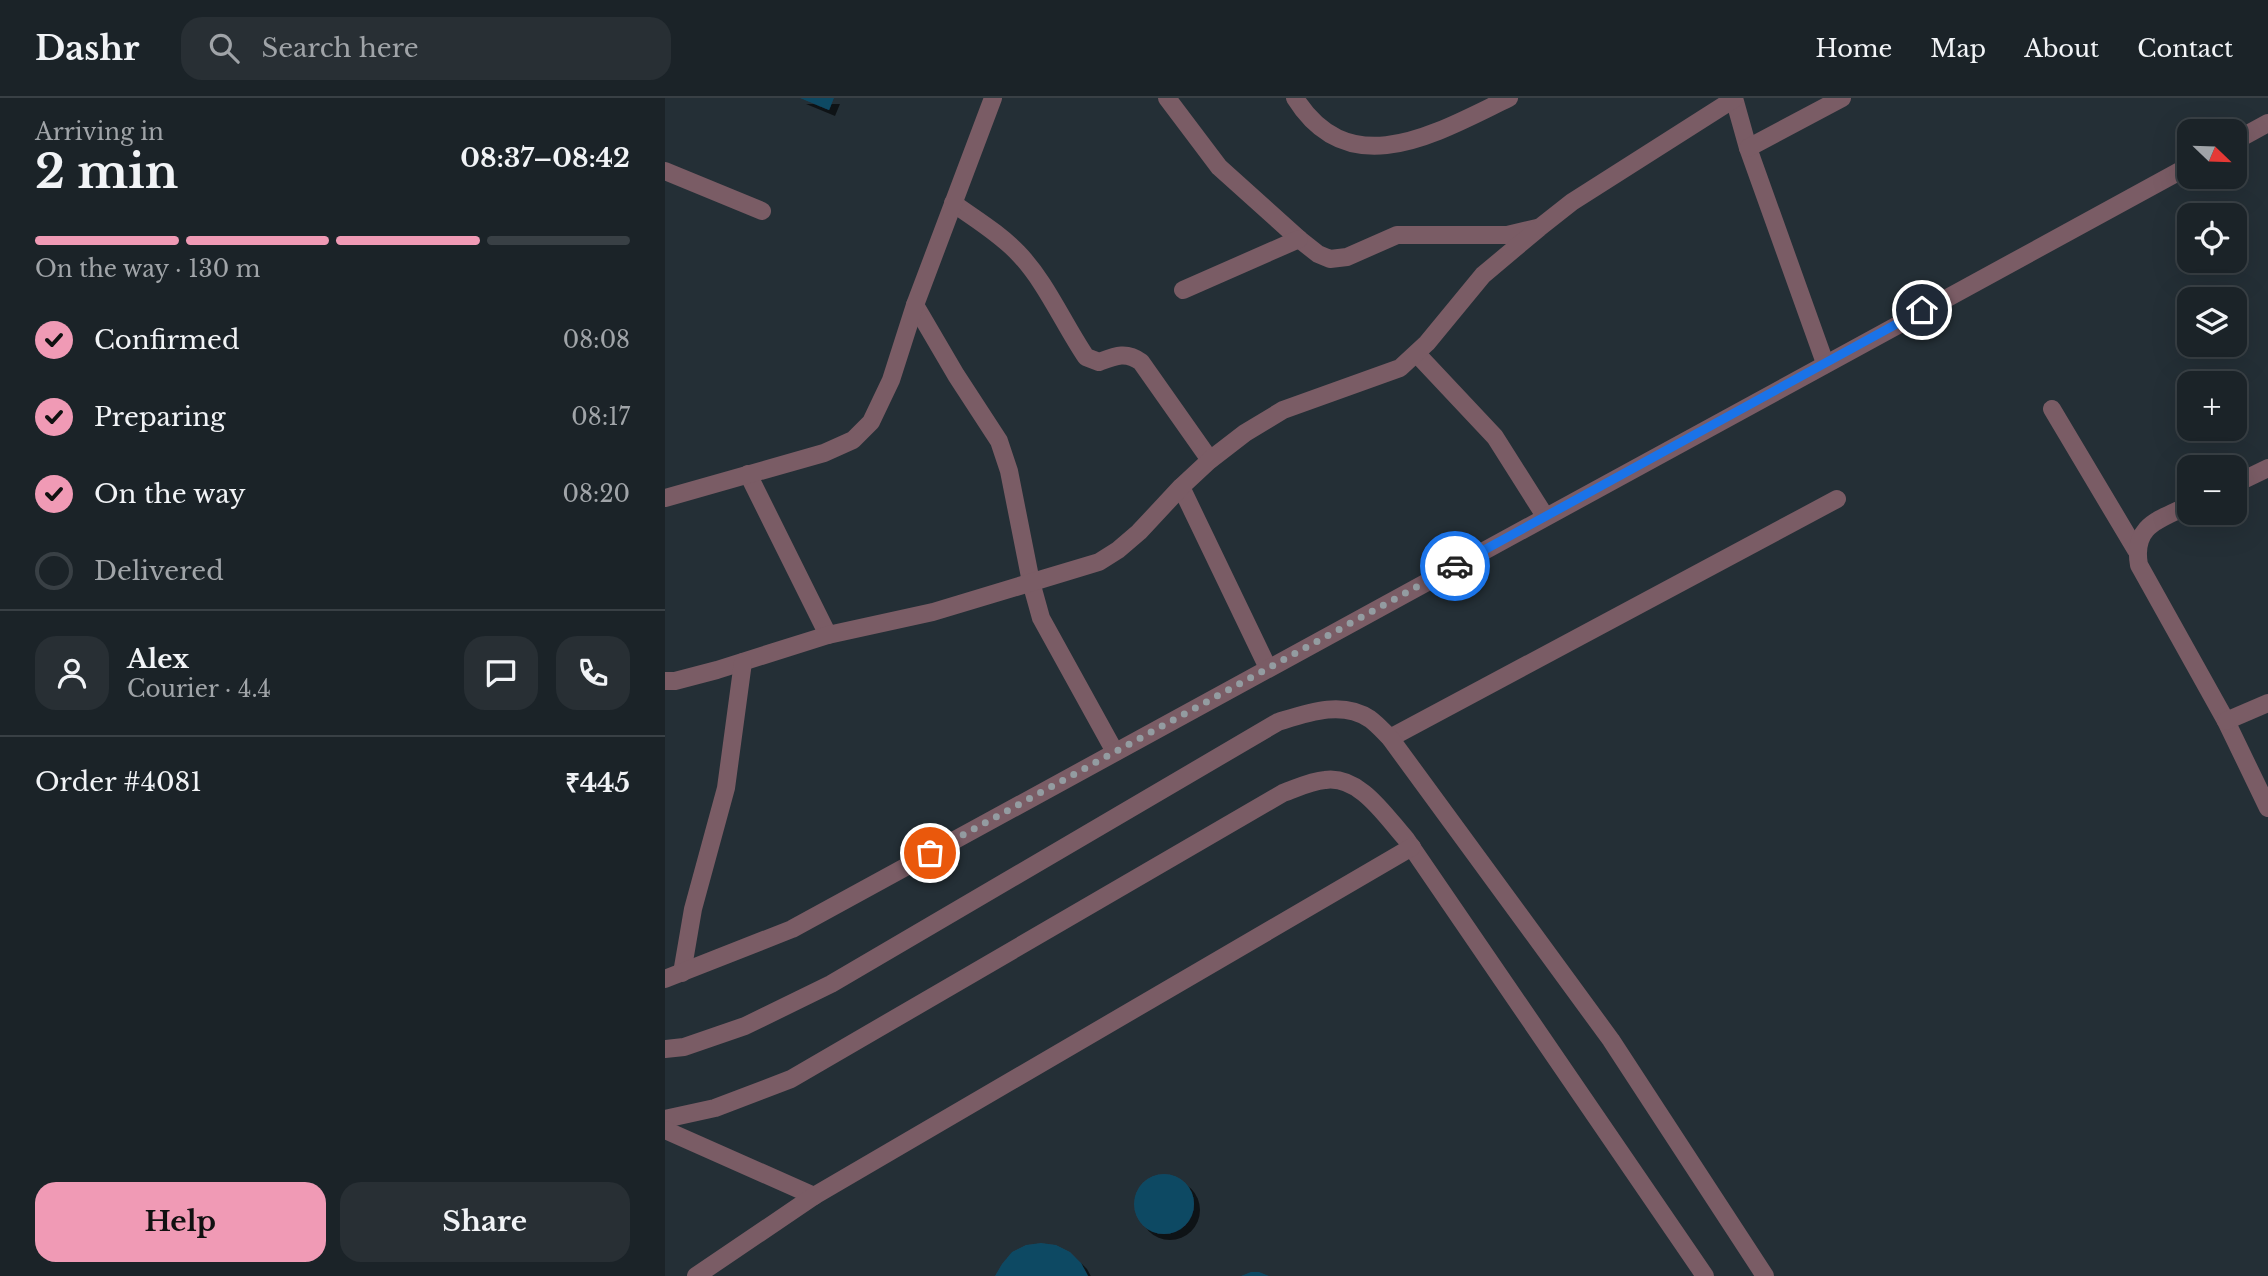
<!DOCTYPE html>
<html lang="en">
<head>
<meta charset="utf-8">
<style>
  :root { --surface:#1b2328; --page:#282f34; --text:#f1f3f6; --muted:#a0a4a8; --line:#394045; --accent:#f09ab5 }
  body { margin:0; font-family:"Libre Baskerville",serif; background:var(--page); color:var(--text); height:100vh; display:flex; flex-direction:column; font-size:26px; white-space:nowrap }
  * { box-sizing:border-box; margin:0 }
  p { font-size:23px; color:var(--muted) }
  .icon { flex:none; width:38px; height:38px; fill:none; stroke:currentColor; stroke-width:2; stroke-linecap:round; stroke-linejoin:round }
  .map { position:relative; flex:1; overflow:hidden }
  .details { display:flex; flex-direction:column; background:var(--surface); width:665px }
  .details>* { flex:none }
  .needle { width:46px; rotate:113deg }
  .controls { position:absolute; left:1512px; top:21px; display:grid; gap:14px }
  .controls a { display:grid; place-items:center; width:70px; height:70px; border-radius:14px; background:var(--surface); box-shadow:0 7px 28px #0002,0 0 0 2px var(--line); font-size:35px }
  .pin { position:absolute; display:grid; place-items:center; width:60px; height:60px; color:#fff; margin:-30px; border:4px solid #fff; border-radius:50%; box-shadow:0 2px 7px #0007 }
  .courier { position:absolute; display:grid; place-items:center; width:70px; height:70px; margin:-35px; border:5px solid #1a73e8; border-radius:50%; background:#fff; color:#222; box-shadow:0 2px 9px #0007 }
  .summary em { font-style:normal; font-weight:700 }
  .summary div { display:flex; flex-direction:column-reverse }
  .summary { display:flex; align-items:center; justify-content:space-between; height:119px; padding:0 35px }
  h1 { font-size:46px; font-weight:700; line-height:52px }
  .bar { display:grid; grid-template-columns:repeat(4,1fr); gap:10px 7px; align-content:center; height:84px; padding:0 35px }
  .bar i { height:9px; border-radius:5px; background:var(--line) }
  .bar .active { background:var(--accent) }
  .bar p { grid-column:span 4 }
  .line { display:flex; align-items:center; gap:18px; padding:0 35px; border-top:2px solid var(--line) }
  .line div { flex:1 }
  .round { display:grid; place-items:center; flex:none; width:74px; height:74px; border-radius:21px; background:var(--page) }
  ol { padding:0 35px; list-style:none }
  li { display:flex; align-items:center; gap:21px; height:77px }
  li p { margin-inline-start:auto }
  li .icon { padding:7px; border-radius:50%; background:var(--accent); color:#111; stroke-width:4 }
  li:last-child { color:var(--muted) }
  li i { width:38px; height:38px; border:4px solid var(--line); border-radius:50% }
  .cta { display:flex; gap:14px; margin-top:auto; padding:14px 35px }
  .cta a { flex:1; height:80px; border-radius:21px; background:var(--accent); color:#111; font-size:28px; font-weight:700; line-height:80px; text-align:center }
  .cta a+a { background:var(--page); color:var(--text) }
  header { display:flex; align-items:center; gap:42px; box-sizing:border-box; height:98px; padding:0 35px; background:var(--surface); border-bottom:2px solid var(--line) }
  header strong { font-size:33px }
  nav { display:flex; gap:38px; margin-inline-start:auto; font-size:24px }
  .search { width:490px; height:63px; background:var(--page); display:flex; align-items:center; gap:18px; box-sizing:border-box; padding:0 24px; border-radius:21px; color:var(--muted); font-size:26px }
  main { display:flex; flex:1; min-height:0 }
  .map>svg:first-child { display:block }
  .building { fill:#0f4964; filter:url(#shadow) }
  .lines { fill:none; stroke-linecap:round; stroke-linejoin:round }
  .minor { stroke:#7a5c65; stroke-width:18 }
  .done { stroke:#939ca1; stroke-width:7; stroke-dasharray:0 12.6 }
  .route { stroke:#1a73e8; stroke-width:9 }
</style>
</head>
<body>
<header>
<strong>Dashr</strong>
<div class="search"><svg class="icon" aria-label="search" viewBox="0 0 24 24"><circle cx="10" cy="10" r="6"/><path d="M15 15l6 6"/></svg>Search here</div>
<nav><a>Home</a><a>Map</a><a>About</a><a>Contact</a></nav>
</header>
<main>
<section class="details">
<div class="summary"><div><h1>2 min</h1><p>Arriving in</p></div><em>08:37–08:42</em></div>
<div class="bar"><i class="active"></i><i class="active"></i><i class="active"></i><i></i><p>On the way · 130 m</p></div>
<ol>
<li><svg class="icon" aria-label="check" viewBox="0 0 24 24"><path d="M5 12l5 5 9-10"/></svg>Confirmed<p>08:08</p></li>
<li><svg class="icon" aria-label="check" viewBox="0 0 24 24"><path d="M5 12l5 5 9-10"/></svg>Preparing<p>08:17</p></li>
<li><svg class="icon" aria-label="check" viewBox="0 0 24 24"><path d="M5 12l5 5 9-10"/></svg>On the way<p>08:20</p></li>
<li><i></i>Delivered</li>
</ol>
<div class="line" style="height:126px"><a class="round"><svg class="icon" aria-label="person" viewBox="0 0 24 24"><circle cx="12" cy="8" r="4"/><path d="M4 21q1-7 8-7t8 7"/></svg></a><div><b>Alex</b><p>Courier · 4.4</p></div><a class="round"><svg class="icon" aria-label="chat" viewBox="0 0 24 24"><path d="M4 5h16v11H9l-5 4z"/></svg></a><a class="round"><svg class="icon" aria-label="phone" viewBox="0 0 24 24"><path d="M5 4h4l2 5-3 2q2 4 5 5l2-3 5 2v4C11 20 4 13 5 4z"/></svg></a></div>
<div class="line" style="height:91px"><div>Order #4081</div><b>₹445</b></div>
<div class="cta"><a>Help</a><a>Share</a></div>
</section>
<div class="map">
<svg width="1603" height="1178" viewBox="0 0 1603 1178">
  <defs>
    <filter id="shadow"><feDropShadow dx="6" dy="6" stdDeviation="0" flood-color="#0009"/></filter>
  </defs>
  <rect width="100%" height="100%" fill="#242f36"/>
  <g class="building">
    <path d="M135,0H169L164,12Z"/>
    <circle cx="499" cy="1106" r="30"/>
    <path d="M376,1145L391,1147L405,1154L416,1165L423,1178H330L337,1166L347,1154L361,1147Z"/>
    <path d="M586,1174H594L604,1178H576Z"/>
  </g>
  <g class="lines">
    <g class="minor">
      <path d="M502,0L554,69L634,141L653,156L665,161L682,159L732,137H842L872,130"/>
      <path d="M630,0C685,88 773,34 844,0"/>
      <path d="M1069,0L1083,50L1160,265"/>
      <path d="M1570,43L1603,25"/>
      <path d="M1083,50L1177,0"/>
      <path d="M0,73L97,113"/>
      <path d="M288,105C310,121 334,135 353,155C381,184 398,225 421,259L434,264C450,258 461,253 476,264L545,362"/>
      <path d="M518,192L634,141"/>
      <path d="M250,207L291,277L334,343L344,373L366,484L376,520L450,654"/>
      <path d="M752,256L830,339L880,418"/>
      <path d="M1387,311L1471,452"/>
      <path d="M83,376L163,537"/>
      <path d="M1570,386L1603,370"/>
      <path d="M516,389L603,570"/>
      <path d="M0,400L159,355L188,342L206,324L226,282L250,207L328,0"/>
      <path d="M1524,407C1494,422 1467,427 1474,467L1561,623L1603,710"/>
      <path d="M0,583H10L52,572L163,537L268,514L434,464L453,452L474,434L516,389L545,362L580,335L618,312L735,270L762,245L818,177L874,130L907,104L1069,1"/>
      <path d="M1561,623L1603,605"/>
      <path d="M725,640L1172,401"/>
      <path d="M17,875L28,811L61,690L78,564"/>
      <path d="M0,881L127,831L1524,68"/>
      <path d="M0,951L19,949L80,928L166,886L613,624C642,615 677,602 705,621C712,626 719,634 725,640L946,942L1100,1178"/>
      <path d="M0,1021L50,1010L126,981L618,695C632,690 646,683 660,682C695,677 721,719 741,741L1040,1178"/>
      <path d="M0,1032L149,1098"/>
      <path d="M31,1178L149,1098L747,749"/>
    </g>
  </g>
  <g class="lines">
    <path class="done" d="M265,755L790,468"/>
    <path class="route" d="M790,468L1257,212"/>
  </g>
</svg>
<div class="controls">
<a><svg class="needle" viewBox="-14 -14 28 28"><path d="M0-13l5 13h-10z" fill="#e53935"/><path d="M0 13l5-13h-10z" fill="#a0a4a8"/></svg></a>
<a><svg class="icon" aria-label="locate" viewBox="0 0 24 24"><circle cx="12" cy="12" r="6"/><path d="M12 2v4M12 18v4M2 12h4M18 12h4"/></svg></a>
<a><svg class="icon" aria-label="layers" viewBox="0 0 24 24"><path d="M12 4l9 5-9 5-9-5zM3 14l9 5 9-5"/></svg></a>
<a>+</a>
<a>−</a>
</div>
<div class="pin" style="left:265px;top:755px;background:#ea580c"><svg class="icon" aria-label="bag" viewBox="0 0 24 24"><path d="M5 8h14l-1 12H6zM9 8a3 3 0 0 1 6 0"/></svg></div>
<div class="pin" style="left:1257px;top:212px;background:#1f2937"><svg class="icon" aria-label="home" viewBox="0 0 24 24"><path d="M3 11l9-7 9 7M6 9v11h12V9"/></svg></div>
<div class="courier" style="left:790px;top:468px"><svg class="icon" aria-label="car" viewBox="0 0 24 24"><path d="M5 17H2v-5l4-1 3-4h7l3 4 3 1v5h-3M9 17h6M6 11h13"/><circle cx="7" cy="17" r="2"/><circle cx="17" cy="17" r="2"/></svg></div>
</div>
</main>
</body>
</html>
